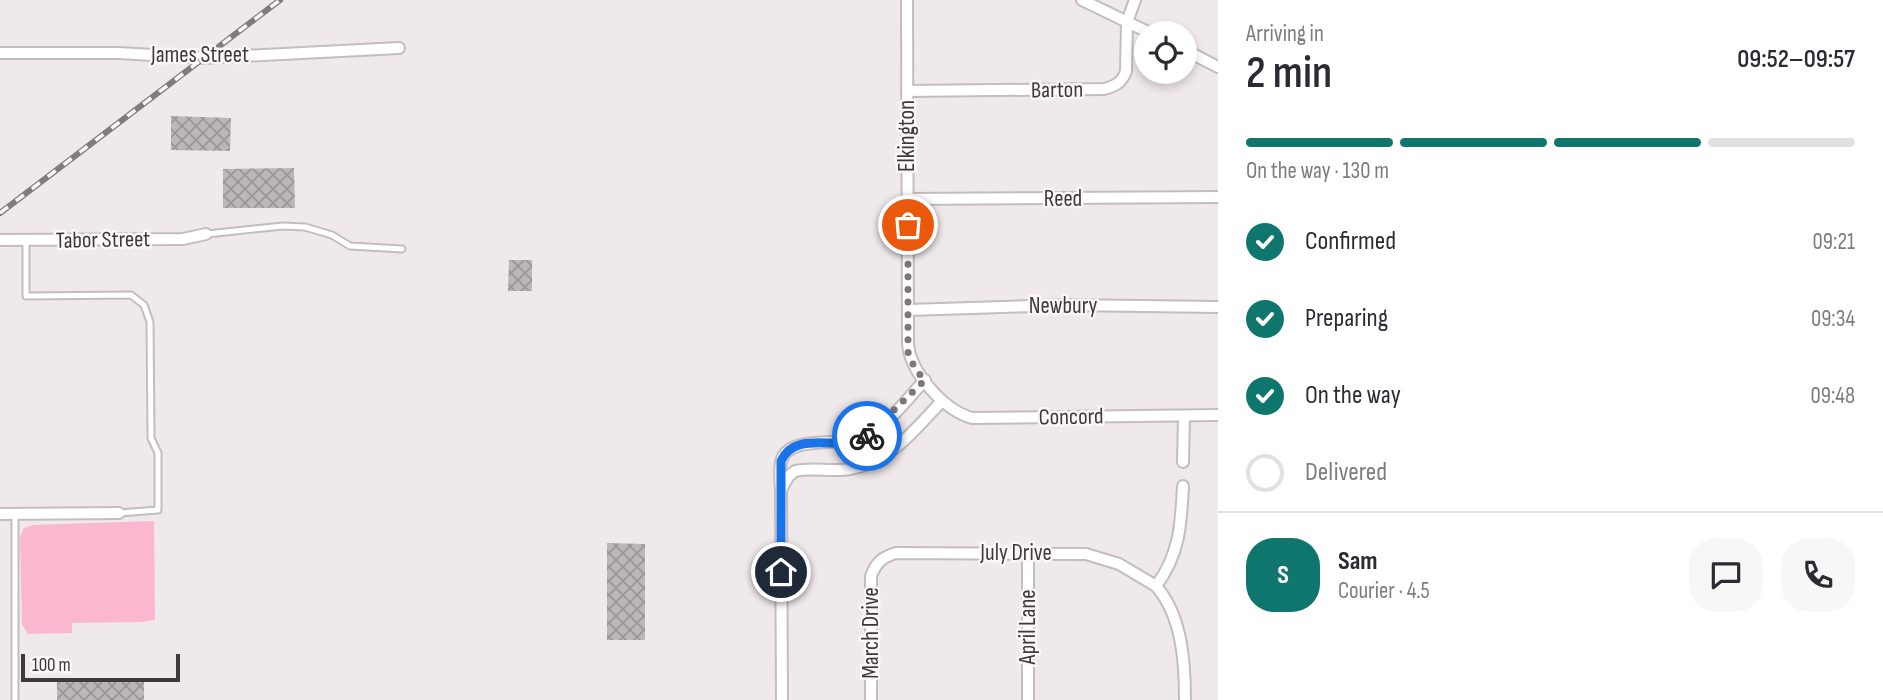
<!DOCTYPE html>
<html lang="en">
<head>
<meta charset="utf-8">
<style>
  :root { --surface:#fff; --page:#f7f7f7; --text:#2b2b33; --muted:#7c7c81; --line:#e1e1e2; --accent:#0f766e }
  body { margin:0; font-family:"Sofia Sans Condensed",sans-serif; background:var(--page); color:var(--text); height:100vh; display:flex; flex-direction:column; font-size:26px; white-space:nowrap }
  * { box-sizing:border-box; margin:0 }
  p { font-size:23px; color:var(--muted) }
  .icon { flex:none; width:38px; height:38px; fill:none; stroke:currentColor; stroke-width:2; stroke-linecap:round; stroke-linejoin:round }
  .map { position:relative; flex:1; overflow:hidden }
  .details { display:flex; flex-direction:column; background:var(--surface); width:665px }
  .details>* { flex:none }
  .tools { position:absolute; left:1134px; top:21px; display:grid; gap:14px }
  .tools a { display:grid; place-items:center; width:63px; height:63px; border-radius:50%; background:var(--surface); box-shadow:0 4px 10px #0003; font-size:35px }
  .scale { position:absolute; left:21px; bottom:18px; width:159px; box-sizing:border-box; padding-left:7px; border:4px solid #3d3a3b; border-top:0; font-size:19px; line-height:24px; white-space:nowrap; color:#3d3a3b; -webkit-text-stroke:5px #fdf6f8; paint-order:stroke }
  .pin { position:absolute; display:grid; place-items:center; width:60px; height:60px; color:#fff; margin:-30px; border:4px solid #fff; border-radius:50%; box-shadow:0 2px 7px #0007 }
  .courier { position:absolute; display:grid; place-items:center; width:70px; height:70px; margin:-35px; border:5px solid #1a73e8; border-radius:50%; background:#fff; color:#222; box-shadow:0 2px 9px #0007 }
  .overview em { font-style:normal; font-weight:600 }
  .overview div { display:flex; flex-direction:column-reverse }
  .overview { display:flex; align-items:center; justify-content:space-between; height:119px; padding:0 28px }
  h1 { font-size:46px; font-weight:600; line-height:52px }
  .bar { display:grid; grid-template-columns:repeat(4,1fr); gap:10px 7px; align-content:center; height:84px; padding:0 28px }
  .bar i { height:9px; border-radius:5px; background:var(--line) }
  .bar .current { background:var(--accent) }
  .bar p { grid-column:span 4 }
  .line { display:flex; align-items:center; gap:18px; padding:0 28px; border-top:2px solid var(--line) }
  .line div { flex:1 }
  .round { display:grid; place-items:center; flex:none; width:74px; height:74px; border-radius:28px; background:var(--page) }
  ol { padding:0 28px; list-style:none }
  li { display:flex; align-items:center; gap:21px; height:77px }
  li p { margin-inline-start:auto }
  li .icon { padding:7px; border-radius:50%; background:var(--accent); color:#fff; stroke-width:4 }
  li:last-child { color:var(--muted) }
  li i { width:38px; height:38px; border:4px solid var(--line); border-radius:50% }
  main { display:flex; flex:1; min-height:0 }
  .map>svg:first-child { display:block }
  .green { fill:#fab7cf }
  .building { fill:url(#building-cross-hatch) }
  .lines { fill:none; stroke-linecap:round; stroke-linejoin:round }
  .lane-casing { stroke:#c3bdbf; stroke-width:9 }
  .street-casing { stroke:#c3bdbf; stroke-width:14 }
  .lane { stroke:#fff; stroke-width:5 }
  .street { stroke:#fff; stroke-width:10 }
  .rail-casing { stroke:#807c7d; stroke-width:6 }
  .rail { stroke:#fdf6f8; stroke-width:3.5; stroke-dasharray:10; stroke-linecap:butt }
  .done { stroke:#7c7779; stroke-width:7; stroke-dasharray:0 12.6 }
  .route { stroke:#1a73e8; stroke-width:9 }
  .labels { text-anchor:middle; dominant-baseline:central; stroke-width:5; stroke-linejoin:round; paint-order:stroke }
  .street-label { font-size:23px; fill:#3d3a3b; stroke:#fdf6f8 }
</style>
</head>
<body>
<main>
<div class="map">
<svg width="1218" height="700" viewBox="0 0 1218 700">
  <defs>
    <pattern id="building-cross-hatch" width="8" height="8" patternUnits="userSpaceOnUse" patternTransform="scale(1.75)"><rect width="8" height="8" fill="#bcb6b8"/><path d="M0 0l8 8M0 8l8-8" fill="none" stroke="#9a9597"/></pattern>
  </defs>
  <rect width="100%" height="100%" fill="#f0e9eb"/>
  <path class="green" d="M154,521L155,620L141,622L72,623V633L28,634L22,624L20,537L24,528L33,525Z"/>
  <g class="building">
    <path d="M171,116L231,118L230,151L171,150Z"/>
    <path d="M294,168L295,208H223V169Z"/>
    <path d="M509,260H532V291H508Z"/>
    <path d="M607,543L645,544V640H607Z"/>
    <rect x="57" y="682" width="87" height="18"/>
  </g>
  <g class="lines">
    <g class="lane-casing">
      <g id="lane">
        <path d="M207,234L283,226L305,227L332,235L350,246L402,249"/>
        <path d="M26,240V296L131,295L144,305L150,322L151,438L158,453V510L119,513"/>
        <path d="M15,514V700"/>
      </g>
    </g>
    <g class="street-casing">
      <g id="street">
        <path d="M907,0L908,342C909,372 944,410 972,418L1218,415"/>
        <path d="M1082,0L1150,33"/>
        <path d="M1185,50L1218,67"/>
        <path d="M0,53H119L204,58L399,48"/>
        <path d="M907,91L1104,89C1115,86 1122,83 1126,71L1127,22L1135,0"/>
        <path d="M908,199L1218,197"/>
        <path d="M0,240L183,239L206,234"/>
        <path d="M908,310L1065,305L1218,307"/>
        <path d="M1183,462L1184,416"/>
        <path d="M1183,486C1181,524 1180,554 1156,586C1182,616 1185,661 1185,700"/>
        <path d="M782,488L788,477L795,471C812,467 832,472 850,469C890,463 916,428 942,401"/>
        <path d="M0,514L119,513"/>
        <path d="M1028,553V700"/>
        <path d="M782,700L781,495C781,484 779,472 781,462C787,433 844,448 866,437C886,427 909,397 925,380"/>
        <path d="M871,700V576C876,563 882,557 896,553L1086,554L1119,564L1156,586"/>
      </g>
    </g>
    <use href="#lane" class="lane"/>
    <use href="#street" class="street"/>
    <g class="rail-casing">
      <path id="rail" d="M0,213L280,0"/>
    </g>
    <use href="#rail" class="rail"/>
  </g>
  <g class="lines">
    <path class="done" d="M867,436L925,380L915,369L908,352V225"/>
    <path class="route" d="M781,572V461C792,437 819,444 840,443C850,443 858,440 867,436"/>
  </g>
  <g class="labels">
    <g class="street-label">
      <text x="200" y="55">James Street</text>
      <text transform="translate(1057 90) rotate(-1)">Barton</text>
      <text transform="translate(907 136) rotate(-90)">Elkington</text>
      <text x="1063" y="199">Reed</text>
      <text transform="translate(103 240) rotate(-1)">Tabor Street</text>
      <text x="1063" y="306">Newbury</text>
      <text transform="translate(1071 417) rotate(-1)">Concord</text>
      <text x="1016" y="553">July Drive</text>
      <text transform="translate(1028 627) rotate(-90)">April Lane</text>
      <text transform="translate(871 633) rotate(-90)">March Drive</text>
    </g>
  </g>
</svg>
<div class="tools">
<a><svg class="icon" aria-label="locate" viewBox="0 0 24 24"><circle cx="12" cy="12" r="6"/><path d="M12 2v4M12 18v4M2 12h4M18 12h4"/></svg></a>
</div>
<div class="scale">100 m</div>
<div class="pin" style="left:908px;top:225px;background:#ea580c"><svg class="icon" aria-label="bag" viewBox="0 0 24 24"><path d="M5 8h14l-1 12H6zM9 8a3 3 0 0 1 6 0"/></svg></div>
<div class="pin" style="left:781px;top:572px;background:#1f2937"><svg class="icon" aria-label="home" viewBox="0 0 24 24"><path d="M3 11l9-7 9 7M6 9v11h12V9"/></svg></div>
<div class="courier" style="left:867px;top:436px"><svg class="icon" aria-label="bike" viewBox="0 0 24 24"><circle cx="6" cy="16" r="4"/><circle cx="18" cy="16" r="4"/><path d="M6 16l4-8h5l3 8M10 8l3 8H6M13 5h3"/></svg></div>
</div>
<section class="details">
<div class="overview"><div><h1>2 min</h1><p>Arriving in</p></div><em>09:52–09:57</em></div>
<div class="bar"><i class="current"></i><i class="current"></i><i class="current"></i><i></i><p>On the way · 130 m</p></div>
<ol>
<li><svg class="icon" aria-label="check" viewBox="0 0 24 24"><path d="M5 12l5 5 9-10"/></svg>Confirmed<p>09:21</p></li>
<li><svg class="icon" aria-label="check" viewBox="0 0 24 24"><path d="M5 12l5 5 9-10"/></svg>Preparing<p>09:34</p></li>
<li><svg class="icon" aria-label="check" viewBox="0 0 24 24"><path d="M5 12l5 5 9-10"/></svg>On the way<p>09:48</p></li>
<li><i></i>Delivered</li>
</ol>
<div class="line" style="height:126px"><b class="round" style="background:var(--accent);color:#fff">S</b><div><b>Sam</b><p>Courier · 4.5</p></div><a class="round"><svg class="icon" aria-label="chat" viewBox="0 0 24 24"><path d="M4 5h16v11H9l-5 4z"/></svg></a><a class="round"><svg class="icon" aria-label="phone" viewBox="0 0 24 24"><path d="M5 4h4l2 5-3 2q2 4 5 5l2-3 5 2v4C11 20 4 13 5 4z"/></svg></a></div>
</section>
</main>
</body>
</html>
